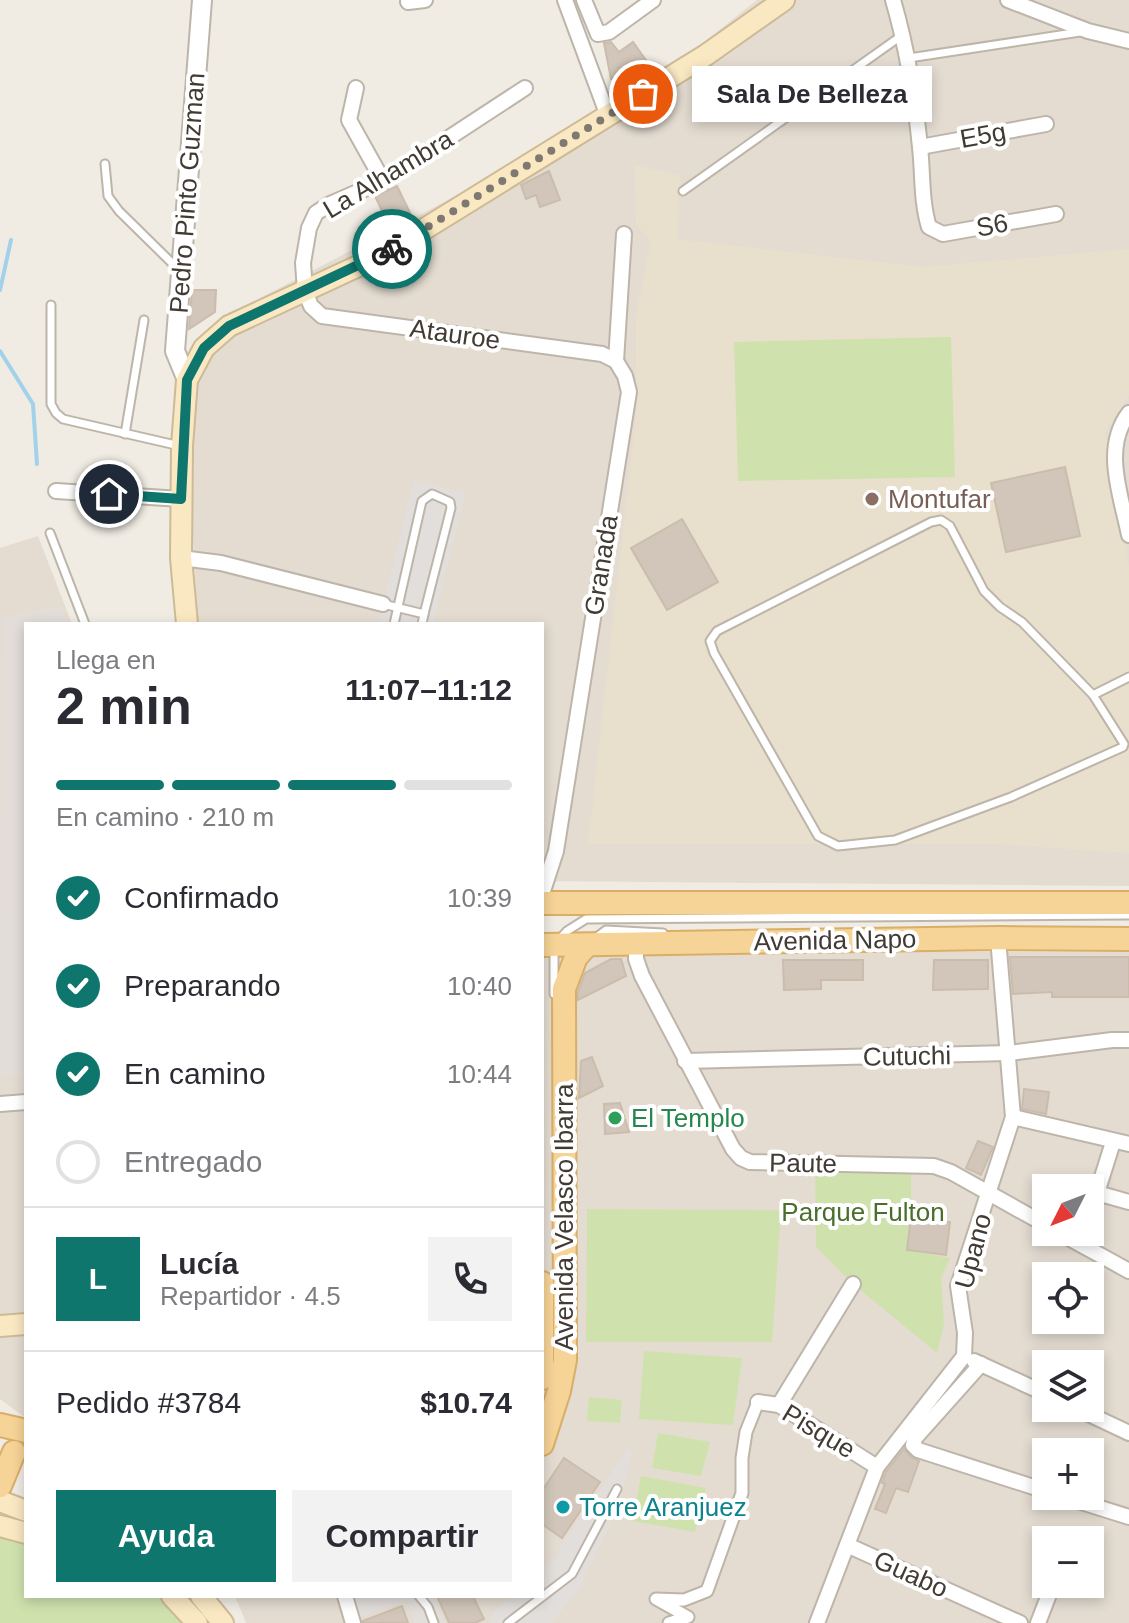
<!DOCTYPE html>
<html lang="es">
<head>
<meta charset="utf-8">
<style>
  :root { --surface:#fff; --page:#f2f2f3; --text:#2b2b33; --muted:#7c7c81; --line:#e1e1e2; --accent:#0f766e }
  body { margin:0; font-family:Helvetica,sans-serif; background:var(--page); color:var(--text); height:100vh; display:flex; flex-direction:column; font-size:30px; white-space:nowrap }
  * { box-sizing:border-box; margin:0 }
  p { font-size:26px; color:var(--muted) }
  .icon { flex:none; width:44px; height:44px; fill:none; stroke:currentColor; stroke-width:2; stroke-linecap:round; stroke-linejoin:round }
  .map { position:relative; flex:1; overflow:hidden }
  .sheet { position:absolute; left:24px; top:622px; width:520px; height:976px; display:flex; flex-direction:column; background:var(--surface); border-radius:0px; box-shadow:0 4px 12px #0003 }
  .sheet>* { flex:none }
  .needle { width:52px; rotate:228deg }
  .buttons { position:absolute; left:1032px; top:1174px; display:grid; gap:16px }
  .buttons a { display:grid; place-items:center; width:72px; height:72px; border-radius:0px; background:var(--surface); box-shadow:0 4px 12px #0003; font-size:40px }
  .pin { position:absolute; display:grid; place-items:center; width:68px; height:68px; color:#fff; margin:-34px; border:4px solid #fff; border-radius:50%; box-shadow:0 2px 8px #0007 }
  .courier { position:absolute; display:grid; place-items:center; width:80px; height:80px; margin:-40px; border:6px solid #0f766e; border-radius:50%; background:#fff; color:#222; box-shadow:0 2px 10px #0007 }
  .bubble { position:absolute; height:56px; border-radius:0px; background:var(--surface); box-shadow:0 4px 12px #0003; font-size:26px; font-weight:700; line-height:56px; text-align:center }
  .summary em { font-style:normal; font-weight:700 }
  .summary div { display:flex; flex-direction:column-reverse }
  .summary { display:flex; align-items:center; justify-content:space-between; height:136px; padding:0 32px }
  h1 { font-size:52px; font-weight:700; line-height:60px }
  .bar { display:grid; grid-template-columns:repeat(4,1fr); gap:12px 8px; align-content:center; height:96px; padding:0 32px }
  .bar i { height:10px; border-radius:6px; background:var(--line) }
  .bar .on { background:var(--accent) }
  .bar p { grid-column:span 4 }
  .line { display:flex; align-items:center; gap:20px; padding:0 32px; border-top:2px solid var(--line) }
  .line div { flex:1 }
  .round { display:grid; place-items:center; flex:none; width:84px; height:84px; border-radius:0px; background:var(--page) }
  ol { padding:0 32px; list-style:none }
  li { display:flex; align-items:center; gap:24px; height:88px }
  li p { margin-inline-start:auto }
  li .icon { padding:8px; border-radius:50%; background:var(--accent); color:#fff; stroke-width:4 }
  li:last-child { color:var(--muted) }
  li i { width:44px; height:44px; border:4px solid var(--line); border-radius:50% }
  .primary-button { display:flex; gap:16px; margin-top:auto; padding:16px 32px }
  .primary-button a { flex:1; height:92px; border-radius:0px; background:var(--accent); color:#fff; font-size:32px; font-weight:700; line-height:92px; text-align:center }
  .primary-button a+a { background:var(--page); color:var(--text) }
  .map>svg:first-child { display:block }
  .residential { fill:#e4dcd1; fill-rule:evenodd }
  .industrial { fill:#e2ddd8 }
  .education { fill:#e8dfcd }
  .green { fill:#cfe2ae }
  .parking { fill:#e1dedb }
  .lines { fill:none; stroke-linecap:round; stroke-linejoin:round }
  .stream { stroke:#a2d2ea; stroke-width:4 }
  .building { fill:#d1c6b9; stroke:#cbbdad; stroke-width:2 }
  .service-casing { stroke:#bdb5a9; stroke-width:11 }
  .pedestrian-casing { stroke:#bdb5a9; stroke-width:15 }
  .minor-casing { stroke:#bdb5a9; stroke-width:18 }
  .tertiary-casing { stroke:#bdb5a9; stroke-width:22 }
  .secondary-casing { stroke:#cdba96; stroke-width:24 }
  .primary-casing { stroke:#d9ae67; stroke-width:26 }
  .service { stroke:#fff; stroke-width:7 }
  .pedestrian { stroke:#fff; stroke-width:11 }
  .minor { stroke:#fff; stroke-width:14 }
  .tertiary { stroke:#fff; stroke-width:18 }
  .secondary { stroke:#fae8c3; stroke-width:20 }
  .primary { stroke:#f6d396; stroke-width:22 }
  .done { stroke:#7e7971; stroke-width:8; stroke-dasharray:0 14.4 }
  .route { stroke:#0f766e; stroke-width:10 }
  .education-dot { fill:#8d6e63; stroke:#fff; stroke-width:3 }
  .leisure-dot { fill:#2e9e5b; stroke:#fff; stroke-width:3 }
  .culture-dot { fill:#0f9aa8; stroke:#fff; stroke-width:3 }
  .labels { text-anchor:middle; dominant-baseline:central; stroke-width:8; stroke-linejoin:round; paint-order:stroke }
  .street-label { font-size:26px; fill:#413b34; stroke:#fff }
  .education-label { font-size:26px; fill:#785e54; stroke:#fff; text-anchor:start }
  .leisure-label { font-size:26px; fill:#27864d; stroke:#fff; text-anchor:start }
  .park-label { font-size:26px; fill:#4a6e2c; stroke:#fff }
  .culture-label { font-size:26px; fill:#0d838f; stroke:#fff; text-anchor:start }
</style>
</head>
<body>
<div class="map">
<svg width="1129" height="1623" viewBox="0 0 1129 1623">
  <rect width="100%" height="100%" fill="#f0ebe3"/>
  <g class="residential">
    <path d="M757,0H1129V886L542,881V624H197L186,382L227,315L554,145L622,107Z"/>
    <path d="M38,536L72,624H26V1418L0,1399V548Z"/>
    <path d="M542,947L596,952H1129V1623H246L235,1596H542ZM1046,1188H1090V1232H1046ZM1046,1276H1090V1320H1046ZM1046,1364H1090V1408H1046ZM1046,1452H1090V1496H1046ZM1046,1540H1090V1584H1046Z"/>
  </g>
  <path class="industrial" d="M61,606L67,624H26V1074H0L2,617Z"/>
  <path class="education" d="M635,165L680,175L677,239L923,267L1129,249V396L1105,432L1129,567V853L994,844H588L636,416V316L651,241L636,225Z"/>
  <g class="green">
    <path d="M951,337L955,477L738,481L734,342Z"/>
    <path d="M815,1163L911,1165V1217L907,1250L950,1258L941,1279L944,1324L937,1353L853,1284L816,1247Z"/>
    <path d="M587,1209L781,1210L772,1342H586Z"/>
    <path d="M644,1351L742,1358L733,1425L639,1419Z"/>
    <path d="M589,1397L622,1400L620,1423L587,1421Z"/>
    <path d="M658,1433L710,1442L701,1476L652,1468Z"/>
    <path d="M641,1476L706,1488L695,1532L633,1521Z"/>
    <path d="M0,1530L26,1535V1596H166L184,1623H0Z"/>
  </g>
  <g class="parking">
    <path d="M414,480L466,493L433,624H378Z"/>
    <path d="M630,1446L631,1454L620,1504L579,1589L552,1623H489L496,1609L512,1596H542V1570L558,1556L561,1546Z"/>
    <path d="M351,1596H433L445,1623H415L407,1601L358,1617Z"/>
  </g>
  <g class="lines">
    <g class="stream">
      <path d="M0,290L11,240"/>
      <path d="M0,351L33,404L37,464"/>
    </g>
  </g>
  <g class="building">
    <path d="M611,42L619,52L633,42L650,66L623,84L611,79L604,43Z"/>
    <path d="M549,171L560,200L540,207L536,195L526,199L521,185Z"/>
    <path d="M397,186L413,219L391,230L375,196Z"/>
    <path d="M192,290H216L215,312L189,329Z"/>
    <path d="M1065,467L1080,536L1006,552L991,483Z"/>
    <path d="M682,519L718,582L667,610L631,548Z"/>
    <path d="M1010,957H1129V997H1052V992L1013,994Z"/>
    <path d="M611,959H621L626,976L578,1000V992L585,973Z"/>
    <path d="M783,960H863V980H821V989L784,990Z"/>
    <path d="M934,960H988V989L933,990Z"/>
    <path d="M592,1057L603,1086L579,1098L581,1061Z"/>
    <path d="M1024,1089L1049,1092L1046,1114L1022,1109Z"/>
    <path d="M620,1103L629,1132L605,1134L604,1104Z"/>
    <path d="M978,1141L993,1147L981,1175L966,1168Z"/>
    <path d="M911,1217L950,1222L946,1255L907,1250Z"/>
    <path d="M904,1449L911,1457L919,1461L908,1492L896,1488L886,1513L875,1509L885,1484L882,1483L886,1472Z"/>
    <path d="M564,1458L600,1482L562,1538L542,1524V1491Z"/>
    <path d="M437,1596H473L484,1619L475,1623H449Z"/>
    <path d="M402,1606L408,1623H363V1621Z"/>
  </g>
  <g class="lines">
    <g class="service-casing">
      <g id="service">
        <path d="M909,58L1080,32"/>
        <path d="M105,164L108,196L119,211L177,268"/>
        <path d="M683,191L901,36"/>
        <path d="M51,305V404L56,413L63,419L180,446"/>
        <path d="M125,434L144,320"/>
        <path d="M941,520L950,526L984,591L1000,607L1022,622L1093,695L1124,744L1123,747L1011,797L895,840L838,846L818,836L714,653L710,641L717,631L931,522Z"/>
        <path d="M50,533L85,624"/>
        <path d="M383,604L424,614L422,624"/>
        <path d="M394,624L422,501L432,494L450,502L451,508L424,614"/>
        <path d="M1093,695L1129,677"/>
        <path d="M594,939L606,930L663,933"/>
        <path d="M554,994V945L567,931L586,919L1129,915"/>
        <path d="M419,1596L428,1607L434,1623"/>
        <path d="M508,1623L572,1574L617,1489"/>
      </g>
    </g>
    <g class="pedestrian-casing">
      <path id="pedestrian" d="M669,1623L688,1617L656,1599L684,1600L707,1591L742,1493V1458L746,1432L758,1402"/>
    </g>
    <g class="minor-casing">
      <g id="minor">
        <path d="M565,0L608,116"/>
        <path d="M584,0L598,34L609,32L653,0"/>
        <path d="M893,0C907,48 915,97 920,147C923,174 921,201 929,227L943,234L1056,214"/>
        <path d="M1008,0L1088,31L1129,41"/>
        <path d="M408,2L425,0"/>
        <path d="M356,88L349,120L383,181"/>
        <path d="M525,88L383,181L328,205L316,213L309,228L303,263L305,291L311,306L322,316L602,354L616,361"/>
        <path d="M920,147L1046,124"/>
        <path d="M1129,413C1102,448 1121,495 1129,535"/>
        <path d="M56,491L181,499"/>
        <path d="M181,558L221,563L383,604"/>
        <path d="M542,894L556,851L629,392L625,376L616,361L624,234"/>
        <path d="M636,942V959L642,976L733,1149L741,1158L750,1162L934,1166L951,1172L1046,1225"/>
        <path d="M685,1061L1009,1053L1112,1040H1129"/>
        <path d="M0,1104L26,1102"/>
        <path d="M1013,1117L1129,1144"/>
        <path d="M1097,1193L1129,1202"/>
        <path d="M1058,1232L1129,1271"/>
        <path d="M1088,1248L1097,1193L1113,1142"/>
        <path d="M974,1361L1046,1394"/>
        <path d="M981,1364L915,1438L913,1445L918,1450L1046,1491"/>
        <path d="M758,1402L779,1405L877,1467"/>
        <path d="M779,1405L853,1284"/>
        <path d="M1076,1408L1129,1433"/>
        <path d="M1062,1496L1129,1517"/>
        <path d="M847,1545L1020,1623"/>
        <path d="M345,1596L353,1623"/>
        <path d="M817,1623L877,1467L964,1356L965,1333L958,1286L1013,1117L998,938"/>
        <path d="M1038,1623L1053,1584"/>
      </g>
    </g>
    <g class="tertiary-casing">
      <path id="tertiary" d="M187,380L175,351L202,0"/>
    </g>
    <g class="secondary-casing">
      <g id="secondary">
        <path d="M187,624L181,558L182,446L187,380L204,348L229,326L384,254L706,55L784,0"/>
        <path d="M0,1326L26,1324"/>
        <path d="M0,1501L26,1511"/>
        <path d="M0,1526L26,1533"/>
        <path d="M172,1596L197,1623"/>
        <path d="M201,1596L223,1623"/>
      </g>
    </g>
    <g class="primary-casing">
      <g id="primary">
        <path d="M542,903H1129"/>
        <path d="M542,945L998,938L1129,939"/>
        <path d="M542,1283V1378"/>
        <path d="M0,1425L26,1431"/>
        <path d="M542,1444L559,1391L565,1360L564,989L576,957L587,945"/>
        <path d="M0,1486L14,1452"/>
      </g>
    </g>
    <use href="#service" class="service"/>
    <use href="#pedestrian" class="pedestrian"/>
    <use href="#minor" class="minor"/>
    <use href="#tertiary" class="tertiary"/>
    <use href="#secondary" class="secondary"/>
    <use href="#primary" class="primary"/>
  </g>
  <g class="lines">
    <path class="done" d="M392,249L643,94"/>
    <path class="route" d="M109,494L181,499L187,380L204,348L229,326L392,249"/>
  </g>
  <circle class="education-dot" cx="872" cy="499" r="8"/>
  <circle class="leisure-dot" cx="615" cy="1118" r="8"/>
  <circle class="culture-dot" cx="563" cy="1507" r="8"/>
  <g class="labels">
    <g class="street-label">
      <text transform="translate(983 135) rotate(-10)">E5g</text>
      <text transform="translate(388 174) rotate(-31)">La Alhambra</text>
      <text transform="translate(187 193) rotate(-86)">Pedro Pinto Guzman</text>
      <text transform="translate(992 225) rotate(-10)">S6</text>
      <text transform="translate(455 334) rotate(8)">Atauroe</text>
      <text transform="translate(601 565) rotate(-81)">Granada</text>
      <text transform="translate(835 940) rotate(-1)">Avenida Napo</text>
      <text transform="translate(907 1056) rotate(-1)">Cutuchi</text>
      <text transform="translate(803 1163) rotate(1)">Paute</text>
      <text transform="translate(564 1217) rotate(-90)">Avenida Velasco Ibarra</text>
      <text transform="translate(973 1251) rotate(-75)">Upano</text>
      <text transform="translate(819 1431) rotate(31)">Pisque</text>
      <text transform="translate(911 1574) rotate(24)">Guabo</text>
    </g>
    <g class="education-label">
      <text x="888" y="499">Montufar</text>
    </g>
    <g class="leisure-label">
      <text x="631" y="1118">El Templo</text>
    </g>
    <g class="park-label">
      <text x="863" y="1212">Parque Fulton</text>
    </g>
    <g class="culture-label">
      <text x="579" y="1507">Torre Aranjuez</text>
    </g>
  </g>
</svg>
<div class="buttons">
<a><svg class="needle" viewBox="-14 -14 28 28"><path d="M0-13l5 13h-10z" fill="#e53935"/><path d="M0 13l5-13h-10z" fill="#7c7c81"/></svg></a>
<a><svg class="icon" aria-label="locate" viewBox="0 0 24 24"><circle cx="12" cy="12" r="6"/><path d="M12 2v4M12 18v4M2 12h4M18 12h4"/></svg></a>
<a><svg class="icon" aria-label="layers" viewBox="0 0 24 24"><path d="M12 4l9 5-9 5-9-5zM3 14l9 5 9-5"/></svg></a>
<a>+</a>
<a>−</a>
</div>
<div class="pin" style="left:643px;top:94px;background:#ea580c"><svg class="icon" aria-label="bag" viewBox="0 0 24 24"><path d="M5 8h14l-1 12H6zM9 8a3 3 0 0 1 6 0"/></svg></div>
<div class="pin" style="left:109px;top:494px;background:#1f2937"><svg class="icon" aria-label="home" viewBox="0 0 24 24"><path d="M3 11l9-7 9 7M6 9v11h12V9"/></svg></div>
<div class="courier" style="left:392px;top:249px"><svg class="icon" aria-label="bike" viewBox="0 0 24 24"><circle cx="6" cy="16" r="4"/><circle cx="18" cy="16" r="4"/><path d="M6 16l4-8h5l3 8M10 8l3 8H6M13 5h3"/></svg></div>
<div class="bubble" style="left:692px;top:66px;width:240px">Sala De Belleza</div>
<section class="sheet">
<div class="summary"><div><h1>2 min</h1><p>Llega en</p></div><em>11:07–11:12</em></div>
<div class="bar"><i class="on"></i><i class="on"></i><i class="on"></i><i></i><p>En camino · 210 m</p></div>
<ol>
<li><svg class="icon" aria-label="check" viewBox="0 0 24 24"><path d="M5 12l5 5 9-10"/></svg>Confirmado<p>10:39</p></li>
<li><svg class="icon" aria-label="check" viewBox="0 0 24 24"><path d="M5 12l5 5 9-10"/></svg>Preparando<p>10:40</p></li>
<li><svg class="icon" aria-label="check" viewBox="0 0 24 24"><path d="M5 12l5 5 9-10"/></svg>En camino<p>10:44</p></li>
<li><i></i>Entregado</li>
</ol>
<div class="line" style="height:144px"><b class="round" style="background:var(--accent);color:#fff">L</b><div><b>Lucía</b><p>Repartidor · 4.5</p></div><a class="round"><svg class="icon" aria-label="phone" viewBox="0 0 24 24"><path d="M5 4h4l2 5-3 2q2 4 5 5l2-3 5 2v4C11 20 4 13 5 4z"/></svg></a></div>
<div class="line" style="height:104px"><div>Pedido #3784</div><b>$10.74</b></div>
<div class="primary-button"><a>Ayuda</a><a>Compartir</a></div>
</section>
</div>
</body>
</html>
